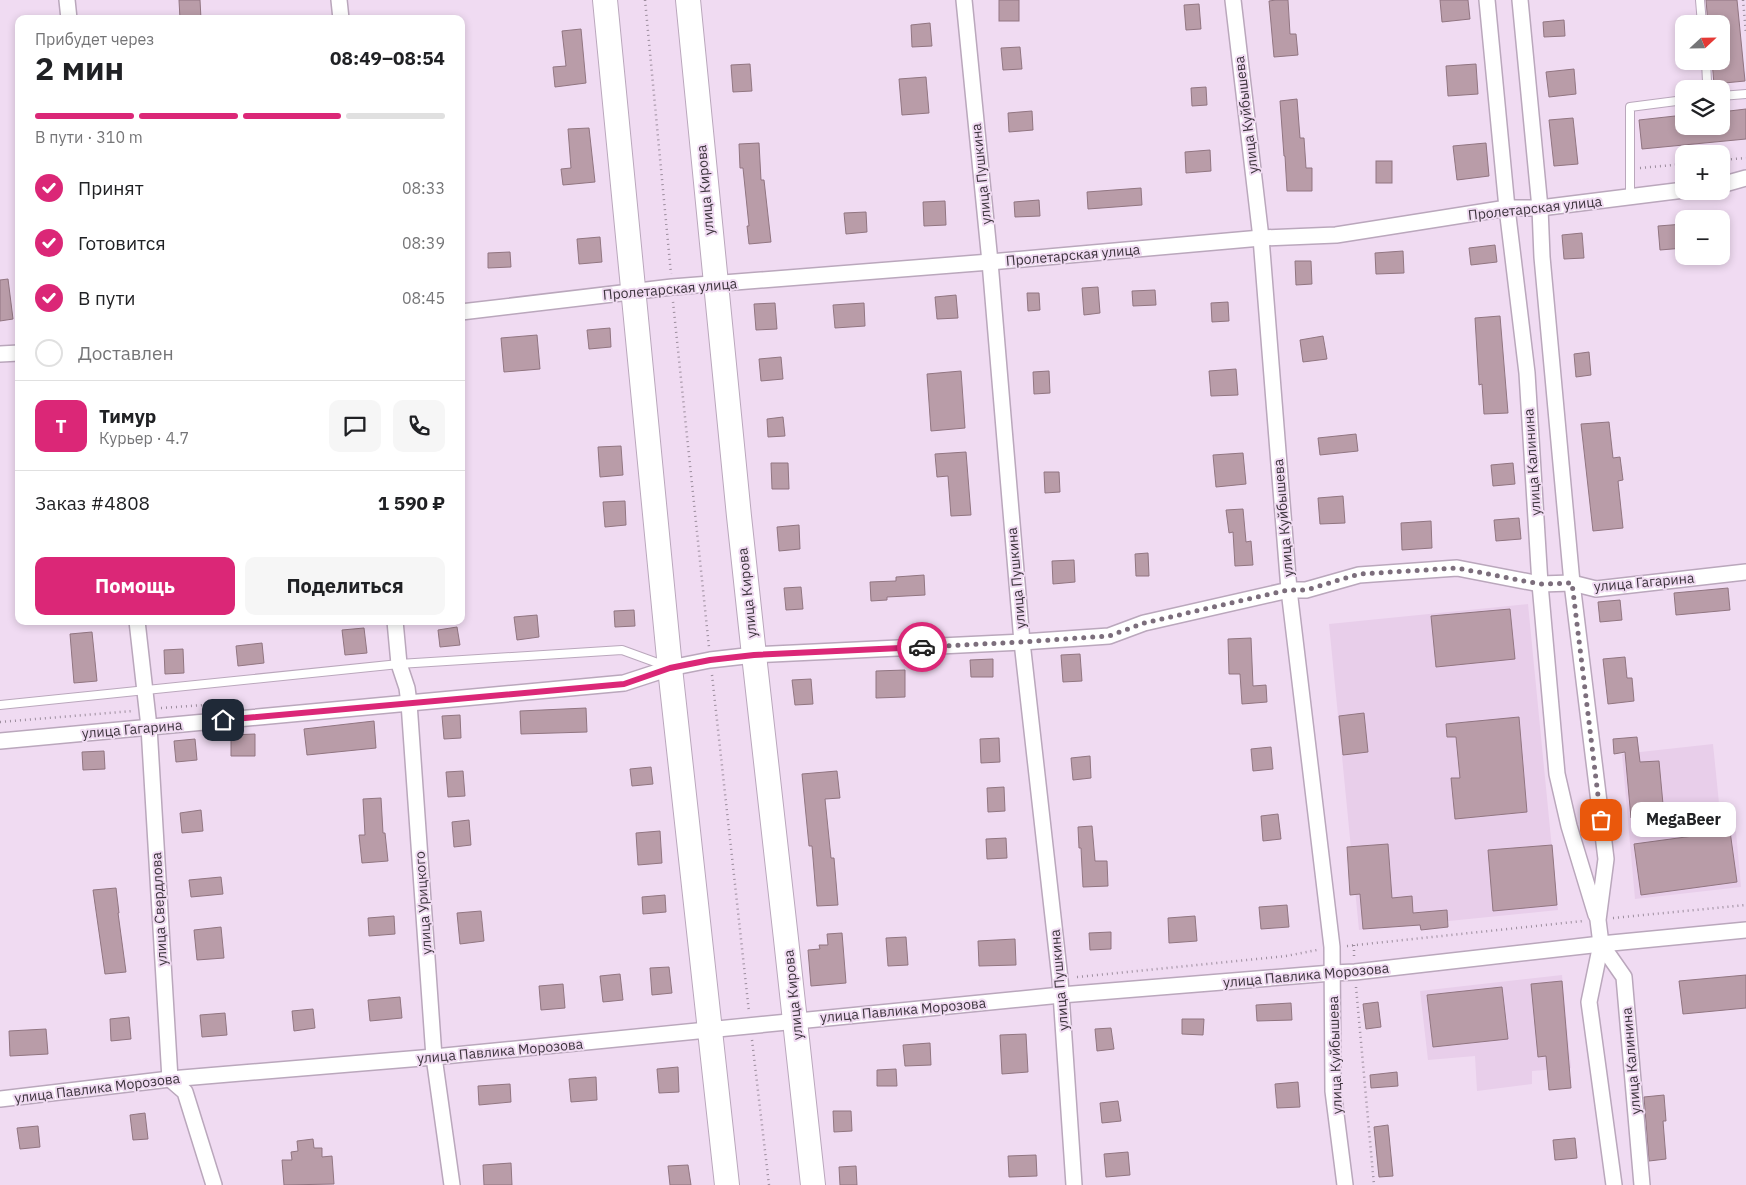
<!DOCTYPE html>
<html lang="ru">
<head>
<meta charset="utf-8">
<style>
  :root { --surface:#fff; --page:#f6f6f6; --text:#202124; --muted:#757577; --line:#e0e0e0; --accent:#db2777 }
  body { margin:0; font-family:"IBM Plex Sans",sans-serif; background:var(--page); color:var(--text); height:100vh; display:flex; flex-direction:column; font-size:19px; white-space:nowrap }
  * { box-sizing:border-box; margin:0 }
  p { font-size:16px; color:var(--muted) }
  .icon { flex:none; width:28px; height:28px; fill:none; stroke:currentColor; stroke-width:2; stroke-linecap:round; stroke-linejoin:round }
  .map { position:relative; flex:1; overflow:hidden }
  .details { position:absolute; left:15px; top:15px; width:450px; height:610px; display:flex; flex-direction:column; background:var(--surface); border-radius:10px; box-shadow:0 2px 8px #0003 }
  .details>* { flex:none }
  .needle { width:32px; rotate:68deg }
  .buttons { position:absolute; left:1675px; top:15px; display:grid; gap:10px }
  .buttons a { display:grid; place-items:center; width:55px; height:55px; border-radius:10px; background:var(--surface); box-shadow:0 2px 8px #0003; font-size:25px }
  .pin { position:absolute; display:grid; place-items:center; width:42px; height:42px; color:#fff; margin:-21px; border-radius:10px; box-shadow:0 2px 8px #0006 }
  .courier { position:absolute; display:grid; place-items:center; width:50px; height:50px; margin:-25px; border:4px solid #db2777; border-radius:50%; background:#fff; color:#222; box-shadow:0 1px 6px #0007 }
  .bubble { position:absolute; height:35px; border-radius:10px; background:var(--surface); box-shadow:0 2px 8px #0003; font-size:16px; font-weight:800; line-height:35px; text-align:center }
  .overview em { font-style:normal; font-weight:800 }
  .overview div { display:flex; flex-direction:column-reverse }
  .overview { display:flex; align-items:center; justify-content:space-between; height:85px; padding:0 20px }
  h1 { font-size:32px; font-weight:800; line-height:38px }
  .bar { display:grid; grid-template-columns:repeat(4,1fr); gap:8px 5px; align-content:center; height:60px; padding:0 20px }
  .bar i { height:6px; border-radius:4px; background:var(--line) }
  .bar .active { background:var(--accent) }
  .bar p { grid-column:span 4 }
  .line { display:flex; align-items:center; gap:12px; padding:0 20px; border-top:1px solid var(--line) }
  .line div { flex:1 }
  .round { display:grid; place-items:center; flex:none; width:52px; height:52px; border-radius:10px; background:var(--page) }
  ol { padding:0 20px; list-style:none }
  li { display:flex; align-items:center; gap:15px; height:55px }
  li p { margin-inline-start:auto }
  li .icon { padding:5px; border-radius:50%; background:var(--accent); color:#fff; stroke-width:4 }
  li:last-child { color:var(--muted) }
  li i { width:28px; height:28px; border:2px solid var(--line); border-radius:50% }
  .primary-button { display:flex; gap:10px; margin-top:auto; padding:10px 20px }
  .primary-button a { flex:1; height:58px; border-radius:10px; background:var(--accent); color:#fff; font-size:20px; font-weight:800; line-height:58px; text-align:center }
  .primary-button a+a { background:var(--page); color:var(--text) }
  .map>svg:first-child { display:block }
  .built { fill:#e8ceea }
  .building { fill:#b99ca8; stroke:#917581 }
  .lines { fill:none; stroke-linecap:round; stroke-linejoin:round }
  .lane-casing { stroke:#baa7bc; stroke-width:10 }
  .street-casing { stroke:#baa7bc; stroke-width:18 }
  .primary-casing { stroke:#baa7bc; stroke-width:26 }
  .path { stroke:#9c8d9d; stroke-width:2.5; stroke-dasharray:1 4; stroke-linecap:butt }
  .lane { stroke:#fff; stroke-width:8 }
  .street { stroke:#fff; stroke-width:15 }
  .primary { stroke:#fff; stroke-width:24 }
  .done { stroke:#7c6e7c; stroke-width:5; stroke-dasharray:0 9 }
  .route { stroke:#db2777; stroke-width:6 }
  .labels { text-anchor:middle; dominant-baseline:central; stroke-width:4; stroke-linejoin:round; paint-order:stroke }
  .street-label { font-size:14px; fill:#3d343d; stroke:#f0dbf2 }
</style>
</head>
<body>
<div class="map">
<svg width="1746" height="1185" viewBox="0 0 1746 1185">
  <rect width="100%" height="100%" fill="#f0dbf2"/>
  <g class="built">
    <path d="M1528,604L1558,910L1359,930L1329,624Z"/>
    <path d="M1713,744L1721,823L1735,821L1741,887L1635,899L1622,754Z"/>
    <path d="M1562,975L1571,1068L1532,1071V1084L1477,1091L1475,1056L1428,1060L1420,991Z"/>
  </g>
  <g class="building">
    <path d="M179,0H200L201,19H180Z"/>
    <rect x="999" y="0" width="20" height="21"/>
    <path d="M1276,0H1288L1290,34H1296L1298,55L1274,57L1269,1Z"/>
    <path d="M1440,0H1468L1470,19L1442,22Z"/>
    <path d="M1706,0H1737L1745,81L1714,84L1712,61H1721V24H1708Z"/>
    <path d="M1199,4L1201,29L1186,30L1184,5Z"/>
    <path d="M1564,20L1565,36L1544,37L1543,22Z"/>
    <path d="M930,23L932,46L912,47L911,25Z"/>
    <path d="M581,29L586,83L555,87L553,67L566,66L562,31Z"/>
    <path d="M1020,47L1022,69L1003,70L1001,48Z"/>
    <path d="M750,64L752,91L733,92L731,65Z"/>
    <path d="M1476,64L1478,94L1448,96L1446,66Z"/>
    <path d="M1574,69L1576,94L1549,97L1546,72Z"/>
    <path d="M926,77L929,113L902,115L899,79Z"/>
    <path d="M1206,87L1207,105L1192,106L1191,88Z"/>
    <path d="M1297,99L1300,138H1304L1306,168H1312V191H1287L1285,156H1284L1280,101Z"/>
    <path d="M1746,109V139L1642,149L1639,120L1684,115V126H1721V112Z"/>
    <path d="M1032,111L1033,130L1009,132L1008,113Z"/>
    <path d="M1573,118L1578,164L1554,166L1549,120Z"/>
    <path d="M589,128L595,182L563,185L561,169L571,168L568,129Z"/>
    <path d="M759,143L761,180H764L771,242L749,244L747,226H749L743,168H740L739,144Z"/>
    <path d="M1486,143L1489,176L1457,180L1453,146Z"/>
    <path d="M1210,150L1211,171L1186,173L1185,152Z"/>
    <rect x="1376" y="161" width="16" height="22"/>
    <path d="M1141,188L1142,205L1088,209L1087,192Z"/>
    <path d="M1039,200L1040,216L1015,217L1014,202Z"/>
    <path d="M945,201L946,225L924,226L923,202Z"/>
    <path d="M866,212L867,232L846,234L844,213Z"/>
    <path d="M1684,224V248L1660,250L1658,226Z"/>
    <path d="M1582,233L1584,258L1564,259L1562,235Z"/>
    <path d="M600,237L602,262L579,264L577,239Z"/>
    <path d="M1495,245L1497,262L1471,265L1469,248Z"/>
    <path d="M1403,251L1404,273L1376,274L1375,253Z"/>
    <path d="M510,252L511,267L488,268V253Z"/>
    <path d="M1295,261H1311L1312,284L1296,285Z"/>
    <path d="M8,279L13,319L0,321V280Z"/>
    <path d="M1098,287L1100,313L1084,315L1082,288Z"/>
    <path d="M1155,290L1156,305L1133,306L1132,291Z"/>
    <path d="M1027,293H1039L1040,310L1028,311Z"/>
    <path d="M956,295L958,318L937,319L935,297Z"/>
    <path d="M1228,302L1229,321L1212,322L1211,303Z"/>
    <path d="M775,303L777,329L756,330L754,304Z"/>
    <path d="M864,303L865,326L835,328L833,305Z"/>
    <path d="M1500,316L1508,413L1484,414L1482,384L1479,385L1475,318Z"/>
    <path d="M610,328L611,347L589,349L587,330Z"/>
    <path d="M537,335L540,369L504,372L501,338Z"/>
    <path d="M1323,336L1327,359L1303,362L1300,340Z"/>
    <path d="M1589,352L1591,375L1576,377L1574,354Z"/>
    <path d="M781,357L783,379L761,381L759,359Z"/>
    <path d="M1236,369L1238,395L1211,396L1209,371Z"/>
    <path d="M961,371L965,428L931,431L927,374Z"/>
    <path d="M1049,371L1050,393L1034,394L1033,372Z"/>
    <path d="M783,417L785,436L768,437L767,419Z"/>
    <path d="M1609,422L1613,458L1620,457L1623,480L1618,481L1623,528L1593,531L1581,424Z"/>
    <path d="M1356,434L1358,451L1320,455L1318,438Z"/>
    <path d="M621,446L623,475L600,477L598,447Z"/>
    <path d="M966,452L971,515L951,516L948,476L937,477L935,454Z"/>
    <path d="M1243,453L1246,484L1216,487L1213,455Z"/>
    <path d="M771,463H788L789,489H772Z"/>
    <path d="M1513,463L1515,484L1493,486L1491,465Z"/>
    <path d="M1044,472H1059L1060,492L1045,493Z"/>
    <path d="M1343,496L1345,523L1320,524L1318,498Z"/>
    <path d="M625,501L626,525L605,527L603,502Z"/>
    <path d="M1243,509L1246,542L1251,541L1253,565L1235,566L1233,532L1229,533L1226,510Z"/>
    <path d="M1519,518L1521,539L1496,541L1494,520Z"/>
    <path d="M1431,521L1432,548L1402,550L1401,523Z"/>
    <path d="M799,525L800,549L779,551L777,527Z"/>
    <path d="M1148,553L1149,576H1136L1135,554Z"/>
    <path d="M1074,560L1075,582L1053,584L1052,561Z"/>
    <path d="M924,575L925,595L887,597V600L871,601L870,582L896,581V577Z"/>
    <path d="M801,587L803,609L786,610L784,588Z"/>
    <path d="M1728,588L1730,610L1676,615L1674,593Z"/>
    <path d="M1620,600L1622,620L1600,622L1598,602Z"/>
    <path d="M1510,609L1515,659L1436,667L1431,616Z"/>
    <path d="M634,610L635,626L615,627L614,611Z"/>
    <path d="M537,615L539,637L517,640L514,617Z"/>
    <path d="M457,627L460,645L440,647L438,630Z"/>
    <path d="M364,628L367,653L345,655L342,630Z"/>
    <path d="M92,632L97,681L74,683L70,634Z"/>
    <path d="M1251,638L1253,686L1266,685L1267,702L1242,704L1240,674H1229L1228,639Z"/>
    <path d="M262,643L264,663L238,666L236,646Z"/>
    <path d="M183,649L184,673L165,674L164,650Z"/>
    <path d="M1080,654L1082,681L1063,682L1061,655Z"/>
    <path d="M1625,657L1627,678H1632L1634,701L1608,704L1603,659Z"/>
    <path d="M993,659V677H971L970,660Z"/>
    <path d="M905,670V697L876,698V671Z"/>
    <path d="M811,679L813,704L795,705L792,680Z"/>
    <path d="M586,708L587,732L521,734L520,711Z"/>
    <path d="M1364,713L1368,752L1343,755L1339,716Z"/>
    <path d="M460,715L461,738L444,739L442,716Z"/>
    <path d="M1519,717L1527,812L1455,819L1451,778H1460L1456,737H1447L1446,724Z"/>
    <path d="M374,721L376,748L307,755L304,729Z"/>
    <path d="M255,734V756H231V735Z"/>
    <path d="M1637,737L1640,762L1659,761L1664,815L1631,818L1625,752L1614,754L1613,739Z"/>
    <path d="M999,738L1000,762L981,763L980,739Z"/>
    <path d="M195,739L197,760L176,762L174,741Z"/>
    <path d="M1271,747L1273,769L1253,771L1251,749Z"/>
    <path d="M104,751L105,769L83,770L82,752Z"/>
    <path d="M1090,756L1091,778L1073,780L1071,758Z"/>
    <path d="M651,767L653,784L632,786L630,769Z"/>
    <path d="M463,771L465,796L448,797L446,772Z"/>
    <path d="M837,771L840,798L825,799L831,858H834L838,905L817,906L812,846H809L802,774Z"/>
    <path d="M1004,787L1005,811L988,812L987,788Z"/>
    <path d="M381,798L383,833H385L388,861L362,863L359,835H365L363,799Z"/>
    <path d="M201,810L203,831L182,833L180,813Z"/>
    <path d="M1278,814L1281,839L1263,841L1261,816Z"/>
    <path d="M469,820L471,845L454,847L452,822Z"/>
    <path d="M1092,826L1095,861H1107L1108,886L1083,887L1081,848H1079L1078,827Z"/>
    <path d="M660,831L662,863L638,865L636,833Z"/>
    <path d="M1730,831L1737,882L1641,895L1634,844Z"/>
    <path d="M1006,838L1007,858L987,859L986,839Z"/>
    <path d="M1388,844L1392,898L1412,896L1413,913L1447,910L1448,927L1421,930L1420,925L1363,929L1360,894L1350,895L1347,847Z"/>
    <path d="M1552,845L1557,905L1493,911L1488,850Z"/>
    <path d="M221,877L223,894L191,897L189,880Z"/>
    <path d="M116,888L119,913H118L126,972L105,974L93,890Z"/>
    <path d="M665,895L666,912L643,914L642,897Z"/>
    <path d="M1287,905L1289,927L1261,929L1259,907Z"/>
    <path d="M481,911L484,941L460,944L457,913Z"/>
    <path d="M394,916L395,934L369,936L368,918Z"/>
    <path d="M1195,916L1197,941L1169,943L1168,918Z"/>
    <path d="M221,927L224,958L197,960L194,930Z"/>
    <path d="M1111,932V949L1090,950L1089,933Z"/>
    <path d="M842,933L846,983L811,986L808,950L820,949L819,945H828L827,934Z"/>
    <path d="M906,937L908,965L888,966L886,938Z"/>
    <path d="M1015,939L1016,965L979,966L978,941Z"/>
    <path d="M669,967L672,993L652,995L650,968Z"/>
    <path d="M620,974L623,1000L603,1002L600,976Z"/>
    <path d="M1746,975V1008L1683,1014L1679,981Z"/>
    <path d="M1562,981L1571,1088L1549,1090L1546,1056L1538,1057L1531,984Z"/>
    <path d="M563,984L565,1008L541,1010L539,986Z"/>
    <path d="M1502,987L1508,1039L1433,1047L1427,995Z"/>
    <path d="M400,997L402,1018L370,1021L368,1000Z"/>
    <path d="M1378,1002L1381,1027L1366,1029L1363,1004Z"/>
    <path d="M1291,1003L1292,1020L1257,1021L1256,1005Z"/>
    <path d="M313,1009L315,1028L294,1031L292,1011Z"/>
    <path d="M225,1013L227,1035L202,1037L200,1015Z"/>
    <path d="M129,1017L131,1039L111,1041L110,1019Z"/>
    <path d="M1182,1019H1204L1203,1035L1182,1034Z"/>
    <path d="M1111,1028L1114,1049L1097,1051L1095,1029Z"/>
    <path d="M46,1029L48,1054L10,1056L9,1031Z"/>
    <path d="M1026,1034L1028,1072L1002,1074L1000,1035Z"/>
    <path d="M930,1043L931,1065L905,1066L903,1045Z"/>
    <path d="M678,1067L679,1092L659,1093L657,1069Z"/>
    <path d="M896,1069L897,1086H877V1070Z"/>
    <path d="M1397,1072L1398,1086L1371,1088L1370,1075Z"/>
    <path d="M596,1077L597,1100L571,1102L569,1079Z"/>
    <path d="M1298,1082L1300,1107L1277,1108L1275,1084Z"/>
    <path d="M510,1084L511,1102L479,1105L478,1086Z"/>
    <path d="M1664,1095L1666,1121H1663L1666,1159L1649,1161L1644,1097Z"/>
    <path d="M1118,1101L1121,1121L1102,1123L1100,1103Z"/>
    <path d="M833,1111H851L852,1131L834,1132Z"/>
    <path d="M145,1113L148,1139L133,1140L130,1115Z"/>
    <path d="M1388,1125L1393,1176L1379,1177L1374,1127Z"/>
    <path d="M38,1126L40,1147L20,1149L17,1128Z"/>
    <path d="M1575,1138L1577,1158L1555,1160L1553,1140Z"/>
    <path d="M313,1139L314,1148H322V1157L332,1156L334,1184L284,1185L282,1160H292L291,1152L298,1151L297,1141Z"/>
    <path d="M1128,1152L1130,1175L1106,1177L1104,1154Z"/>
    <path d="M1036,1155L1037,1176L1009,1177L1008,1156Z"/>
    <path d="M511,1163L512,1185H484L483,1165Z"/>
    <path d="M688,1165L691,1185H670L668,1166Z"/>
    <path d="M856,1166L857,1185H840L839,1167Z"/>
  </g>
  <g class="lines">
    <g class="lane-casing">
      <g id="lane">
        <path d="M1700,0L1702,24"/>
        <path d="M1706,61L1707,82"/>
        <path d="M1721,96L1746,94"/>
        <path d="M1630,198V107L1684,100"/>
        <path d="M0,705L399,664L622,650L666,666"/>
      </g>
    </g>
    <g class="street-casing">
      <g id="street">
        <path d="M67,0L69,19"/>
        <path d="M339,0L341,19"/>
        <path d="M964,0L990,262L1022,642L1060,979L1074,1185"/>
        <path d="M1233,0L1261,238L1289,590L1332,947L1333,1091L1345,1185"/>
        <path d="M1487,0L1507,208L1527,373L1540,584L1557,774L1569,826L1596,915"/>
        <path d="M1520,0L1540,208L1542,257L1572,583L1606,859L1598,920L1601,944L1624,977L1642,1185"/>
        <path d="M1721,185L1746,178"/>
        <path d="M461,312L672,287L990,262L1261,238L1336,235L1507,208H1540L1684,190"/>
        <path d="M0,354L19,353"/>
        <path d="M137,621L149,727L170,1079L185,1092L214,1185"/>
        <path d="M395,621L399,664L407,688L409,703L434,1057L452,1185"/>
        <path d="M0,741L624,683L670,668L710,660L754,655L1022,642L1109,636L1144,623L1289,590H1306L1359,575L1457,568L1540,584L1572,583L1596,589L1746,572"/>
        <path d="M1601,944L1589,1002L1614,1185"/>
        <path d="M0,1099L170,1079L434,1057L1061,995L1332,973L1355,972L1601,944L1746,930"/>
      </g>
    </g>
    <g class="primary-casing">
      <g id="primary">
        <path d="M605,0L670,668L727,1185"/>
        <path d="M688,0C708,219 730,437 754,655C774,832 794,1008 813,1185"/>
      </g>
    </g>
    <g class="path">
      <path d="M645,0L671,274"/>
      <path d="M1743,0L1746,34"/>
      <path d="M1721,160L1746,158"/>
      <path d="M1640,168L1684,164"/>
      <path d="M673,302L709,647"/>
      <path d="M712,675L749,1012"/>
      <path d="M161,708L233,703"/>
      <path d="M0,722L133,711"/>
      <path d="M1613,918L1746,905"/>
      <path d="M1354,945V957"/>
      <path d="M1347,946L1583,921"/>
      <path d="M1077,977L1286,956L1317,950"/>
      <path d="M1356,987L1374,1185"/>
      <path d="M752,1040L769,1185"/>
    </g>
    <use href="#lane" class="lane"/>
    <use href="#street" class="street"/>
    <use href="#primary" class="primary"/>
  </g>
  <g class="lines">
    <path class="done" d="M922,647L1022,642L1109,636L1144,623L1288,590H1306L1359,574L1457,568L1540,584L1572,583L1601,820"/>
    <path class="route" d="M223,720L624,684L670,668L710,660L754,655L922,647"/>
  </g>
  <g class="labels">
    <g class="street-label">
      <text transform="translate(1246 115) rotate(-97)">улица Куйбышева</text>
      <text transform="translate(981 174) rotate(-96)">улица Пушкина</text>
      <text transform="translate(705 190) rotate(-95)">улица Кирова</text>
      <text transform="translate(1535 208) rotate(-6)">Пролетарская улица</text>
      <text transform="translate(1073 255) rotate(-5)">Пролетарская улица</text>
      <text transform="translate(670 289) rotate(-5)">Пролетарская улица</text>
      <text transform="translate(1532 462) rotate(-94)">улица Калинина</text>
      <text transform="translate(1283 518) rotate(-95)">улица Куйбышева</text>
      <text transform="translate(1016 578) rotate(-95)">улица Пушкина</text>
      <text transform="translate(1644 582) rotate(-5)">улица Гагарина</text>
      <text transform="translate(747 593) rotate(-96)">улица Кирова</text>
      <text transform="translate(132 729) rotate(-5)">улица Гагарина</text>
      <text transform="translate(423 903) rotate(-94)">улица Урицкого</text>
      <text transform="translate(159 909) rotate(-93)">улица Свердлова</text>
      <text transform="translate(1306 975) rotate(-5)">улица Павлика Морозова</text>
      <text transform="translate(1059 980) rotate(-95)">улица Пушкина</text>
      <text transform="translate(793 995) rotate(-96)">улица Кирова</text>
      <text transform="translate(903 1010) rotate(-5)">улица Павлика Морозова</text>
      <text transform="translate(500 1051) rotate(-5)">улица Павлика Морозова</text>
      <text transform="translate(1335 1055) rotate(-92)">улица Куйбышева</text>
      <text transform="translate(1631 1061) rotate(-95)">улица Калинина</text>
      <text transform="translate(97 1088) rotate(-7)">улица Павлика Морозова</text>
    </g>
  </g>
</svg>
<div class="buttons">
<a><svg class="needle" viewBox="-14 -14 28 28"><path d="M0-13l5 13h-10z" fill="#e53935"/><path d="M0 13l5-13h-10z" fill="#757577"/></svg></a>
<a><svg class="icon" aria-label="layers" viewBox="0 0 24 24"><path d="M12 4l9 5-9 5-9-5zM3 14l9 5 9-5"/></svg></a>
<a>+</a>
<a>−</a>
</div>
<div class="pin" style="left:1601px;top:820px;background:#ea580c"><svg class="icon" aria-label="bag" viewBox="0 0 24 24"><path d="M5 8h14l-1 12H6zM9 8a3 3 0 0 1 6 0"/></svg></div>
<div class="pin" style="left:223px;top:720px;background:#1f2937"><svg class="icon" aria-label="home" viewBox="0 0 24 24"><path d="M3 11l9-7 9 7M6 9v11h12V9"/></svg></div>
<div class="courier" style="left:922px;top:647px"><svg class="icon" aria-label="car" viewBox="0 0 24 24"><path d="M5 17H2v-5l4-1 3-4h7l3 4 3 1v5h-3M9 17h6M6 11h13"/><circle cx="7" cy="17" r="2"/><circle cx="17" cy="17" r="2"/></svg></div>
<div class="bubble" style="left:1631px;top:802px;width:105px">MegaBeer</div>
<section class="details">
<div class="overview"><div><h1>2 мин</h1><p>Прибудет через</p></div><em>08:49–08:54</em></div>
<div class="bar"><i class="active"></i><i class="active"></i><i class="active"></i><i></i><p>В пути · 310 m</p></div>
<ol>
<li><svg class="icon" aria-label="check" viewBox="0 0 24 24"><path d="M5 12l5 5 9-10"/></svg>Принят<p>08:33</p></li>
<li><svg class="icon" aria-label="check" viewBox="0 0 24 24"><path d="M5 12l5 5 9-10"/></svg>Готовится<p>08:39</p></li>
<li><svg class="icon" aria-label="check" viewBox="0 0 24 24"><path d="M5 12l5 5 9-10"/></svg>В пути<p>08:45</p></li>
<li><i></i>Доставлен</li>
</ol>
<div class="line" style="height:90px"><b class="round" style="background:var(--accent);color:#fff">Т</b><div><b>Тимур</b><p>Курьер · 4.7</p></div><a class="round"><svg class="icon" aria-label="chat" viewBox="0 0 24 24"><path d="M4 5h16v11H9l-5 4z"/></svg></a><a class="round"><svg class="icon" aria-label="phone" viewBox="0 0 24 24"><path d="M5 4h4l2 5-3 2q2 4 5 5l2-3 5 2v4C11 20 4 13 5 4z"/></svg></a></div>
<div class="line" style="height:65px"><div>Заказ #4808</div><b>1 590 ₽</b></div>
<div class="primary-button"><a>Помощь</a><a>Поделиться</a></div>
</section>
</div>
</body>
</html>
